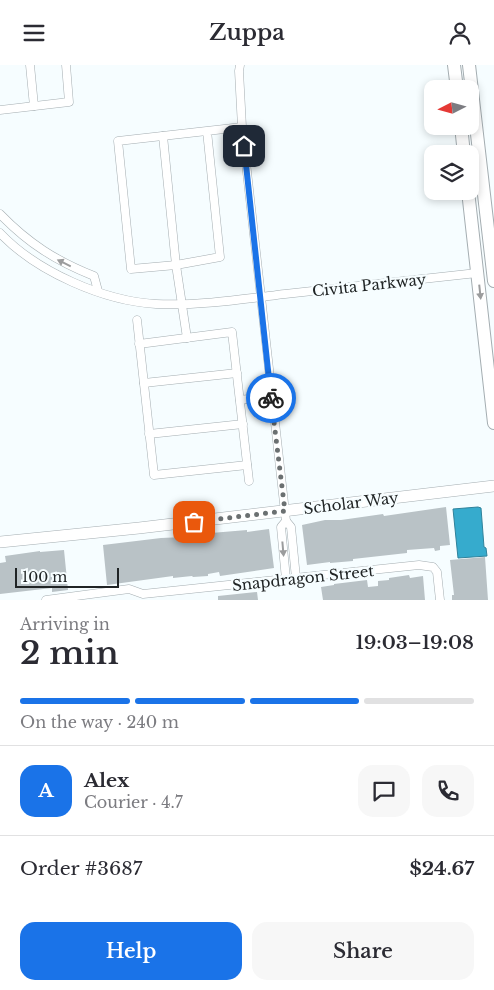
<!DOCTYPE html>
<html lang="en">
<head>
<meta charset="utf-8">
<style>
  :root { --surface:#fff; --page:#f7f7f7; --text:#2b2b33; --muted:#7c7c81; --line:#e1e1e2; --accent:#1a73e8 }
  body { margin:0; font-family:"Libre Baskerville",serif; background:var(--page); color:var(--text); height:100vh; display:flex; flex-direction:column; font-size:19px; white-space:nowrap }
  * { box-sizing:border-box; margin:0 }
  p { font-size:16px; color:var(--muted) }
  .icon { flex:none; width:28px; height:28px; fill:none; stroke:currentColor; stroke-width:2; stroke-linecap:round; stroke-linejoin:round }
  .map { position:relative; height:535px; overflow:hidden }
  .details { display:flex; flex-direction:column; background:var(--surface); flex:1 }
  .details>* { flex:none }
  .needle { width:32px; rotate:264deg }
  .tools { position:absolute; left:424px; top:15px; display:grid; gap:10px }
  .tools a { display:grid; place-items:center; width:55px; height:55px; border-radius:10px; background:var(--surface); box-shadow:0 2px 8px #0003; font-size:25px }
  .scale { position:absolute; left:15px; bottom:12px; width:104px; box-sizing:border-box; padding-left:5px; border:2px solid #202425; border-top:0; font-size:14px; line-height:18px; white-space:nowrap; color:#202425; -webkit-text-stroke:4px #f6fdff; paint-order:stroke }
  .pin { position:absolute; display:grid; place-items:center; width:42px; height:42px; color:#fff; margin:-21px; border-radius:10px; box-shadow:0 2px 8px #0006 }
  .courier { position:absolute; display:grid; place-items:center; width:50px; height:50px; margin:-25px; border:4px solid #1a73e8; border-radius:50%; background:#fff; color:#222; box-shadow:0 1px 6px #0007 }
  .summary em { font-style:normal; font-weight:600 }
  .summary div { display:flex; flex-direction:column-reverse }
  .summary { display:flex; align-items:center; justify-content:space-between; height:85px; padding:0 20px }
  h1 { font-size:32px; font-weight:600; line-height:38px }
  .bar { display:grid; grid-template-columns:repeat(4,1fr); gap:8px 5px; align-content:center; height:60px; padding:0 20px }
  .bar i { height:6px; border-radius:4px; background:var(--line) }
  .bar .on { background:var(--accent) }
  .bar p { grid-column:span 4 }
  .line { display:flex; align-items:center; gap:12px; padding:0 20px; border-top:1px solid var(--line) }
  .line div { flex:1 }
  .round { display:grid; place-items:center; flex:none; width:52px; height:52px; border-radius:15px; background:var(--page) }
  .button { display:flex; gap:10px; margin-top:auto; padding:10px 20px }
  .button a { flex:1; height:58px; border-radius:15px; background:var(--accent); color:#fff; font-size:20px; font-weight:600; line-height:58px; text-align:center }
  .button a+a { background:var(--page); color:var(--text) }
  header { display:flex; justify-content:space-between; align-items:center; height:65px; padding:0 20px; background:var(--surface); font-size:22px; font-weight:600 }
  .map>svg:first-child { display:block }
  .water { fill:#36abcd; stroke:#2f829b }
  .building { fill:#b9c2c6 }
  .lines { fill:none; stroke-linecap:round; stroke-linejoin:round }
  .street-casing { stroke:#a4adb1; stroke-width:9 }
  .secondary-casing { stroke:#a4adb1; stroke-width:12 }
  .primary-casing { stroke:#a4adb1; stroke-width:14 }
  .street { stroke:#fff; stroke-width:8 }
  .secondary { stroke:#fff; stroke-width:11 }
  .primary { stroke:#fff; stroke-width:12 }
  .oneway { fill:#9b9c9d }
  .done { stroke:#6b7071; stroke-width:5; stroke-dasharray:0 9 }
  .route { stroke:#1a73e8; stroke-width:6 }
  .labels { text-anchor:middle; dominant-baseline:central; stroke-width:4.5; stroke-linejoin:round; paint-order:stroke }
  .street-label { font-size:15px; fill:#202425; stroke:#f6fdff }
</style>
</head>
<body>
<header><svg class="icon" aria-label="menu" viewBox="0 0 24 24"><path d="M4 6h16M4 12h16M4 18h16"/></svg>Zuppa<svg class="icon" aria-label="person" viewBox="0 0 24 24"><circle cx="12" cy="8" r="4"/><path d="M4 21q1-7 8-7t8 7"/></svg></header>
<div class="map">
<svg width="494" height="535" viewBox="0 0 494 535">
  <rect width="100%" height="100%" fill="#f6fdff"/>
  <path class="water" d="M478,442L481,443L484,482L486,483L487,491L458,493L453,444Z"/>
  <g class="building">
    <path d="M446,442L450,480L440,481V485L435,486L434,483L407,485V488L353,494V496L330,498V497L307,500L302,460L325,455H341L383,449L384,451Z"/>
    <path d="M269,464L274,503L220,511L219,507L208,509V511L193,512L192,511L173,513V511L107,520L103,480L161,473L184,472L211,468L247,465V467Z"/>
    <path d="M64,485L68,525L52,527V523L0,529V498L6,497L5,491L40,486V487Z"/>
    <path d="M485,492L488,535H452V530H454L450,495Z"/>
    <path d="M409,510L410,513L423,511L425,535H323L321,522L334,520V519L367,515L368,522L378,521V516L389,515V513Z"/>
    <path d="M257,527L258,535H218V531Z"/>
  </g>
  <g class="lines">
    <g class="street-casing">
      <g id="street">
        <path d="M30,0L34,41"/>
        <path d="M240,0L239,6L242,62L286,456L291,462L296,513"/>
        <path d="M0,45L69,37L66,0"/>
        <path d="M207,66L220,192L176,200L131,204L118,76L242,62"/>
        <path d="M163,71L176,200L187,273"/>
        <path d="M0,149C28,178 56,196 94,211L98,226"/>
        <path d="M0,168C37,207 104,236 156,239C197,241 244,234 285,229C349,222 413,215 477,208"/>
        <path d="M137,255L154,410L247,400"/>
        <path d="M139,279L232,267L249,416"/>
        <path d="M144,318L237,308"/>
        <path d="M240,335L271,331"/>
        <path d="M149,369L243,359"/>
        <path d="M286,456L281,462L286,514"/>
        <path d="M46,535L129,524L143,529L419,500L433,502L437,507L440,535"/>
      </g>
    </g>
    <g class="secondary-casing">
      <path id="secondary" d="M0,477L139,463L494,421"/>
    </g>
    <g class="primary-casing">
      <g id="primary">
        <path d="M454,0L457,24"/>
        <path d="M469,0L494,216"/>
        <path d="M461,61L464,89"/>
        <path d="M468,126L494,358"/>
      </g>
    </g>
    <use href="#street" class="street"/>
    <use href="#secondary" class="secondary"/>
    <use href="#primary" class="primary"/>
  </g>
  <defs><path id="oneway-solid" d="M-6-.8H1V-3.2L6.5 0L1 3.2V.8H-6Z" transform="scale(1.25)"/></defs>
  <g class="oneway">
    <use href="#oneway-solid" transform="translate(64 198) rotate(-154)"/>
    <use href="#oneway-solid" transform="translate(480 227) rotate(84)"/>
    <use href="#oneway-solid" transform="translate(283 484) rotate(85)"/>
  </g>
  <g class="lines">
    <path class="done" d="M194,457L285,446L271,333"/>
    <path class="route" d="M244,81L271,333"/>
  </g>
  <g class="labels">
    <g class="street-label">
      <text transform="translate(369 220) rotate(-6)">Civita Parkway</text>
      <text transform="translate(351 438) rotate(-7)">Scholar Way</text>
      <text transform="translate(303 513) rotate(-6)">Snapdragon Street</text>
    </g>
  </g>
</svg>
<div class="tools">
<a><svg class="needle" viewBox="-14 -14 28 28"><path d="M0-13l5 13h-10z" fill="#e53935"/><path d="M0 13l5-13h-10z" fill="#7c7c81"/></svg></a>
<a><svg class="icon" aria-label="layers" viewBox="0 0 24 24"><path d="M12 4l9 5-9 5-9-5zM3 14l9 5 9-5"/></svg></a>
</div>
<div class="scale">100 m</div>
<div class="pin" style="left:194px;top:457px;background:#ea580c"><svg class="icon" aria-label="bag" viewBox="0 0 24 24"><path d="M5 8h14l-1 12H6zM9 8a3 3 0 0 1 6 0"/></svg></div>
<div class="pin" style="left:244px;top:81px;background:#1f2937"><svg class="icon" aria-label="home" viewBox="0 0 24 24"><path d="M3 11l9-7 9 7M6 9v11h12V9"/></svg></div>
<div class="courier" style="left:271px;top:333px"><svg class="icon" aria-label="bike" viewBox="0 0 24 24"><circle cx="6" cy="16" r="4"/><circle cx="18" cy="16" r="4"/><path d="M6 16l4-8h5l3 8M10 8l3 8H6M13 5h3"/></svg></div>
</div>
<section class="details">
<div class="summary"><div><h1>2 min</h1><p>Arriving in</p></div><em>19:03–19:08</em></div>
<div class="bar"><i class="on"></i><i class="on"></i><i class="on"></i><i></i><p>On the way · 240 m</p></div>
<div class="line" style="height:90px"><b class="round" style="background:var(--accent);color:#fff">A</b><div><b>Alex</b><p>Courier · 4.7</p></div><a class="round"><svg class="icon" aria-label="chat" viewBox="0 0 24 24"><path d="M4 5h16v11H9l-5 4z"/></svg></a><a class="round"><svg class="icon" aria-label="phone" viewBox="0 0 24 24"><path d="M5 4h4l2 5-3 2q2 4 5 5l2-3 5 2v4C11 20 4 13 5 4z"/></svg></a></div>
<div class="line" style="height:65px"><div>Order #3687</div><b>$24.67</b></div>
<div class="button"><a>Help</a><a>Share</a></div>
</section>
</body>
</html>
